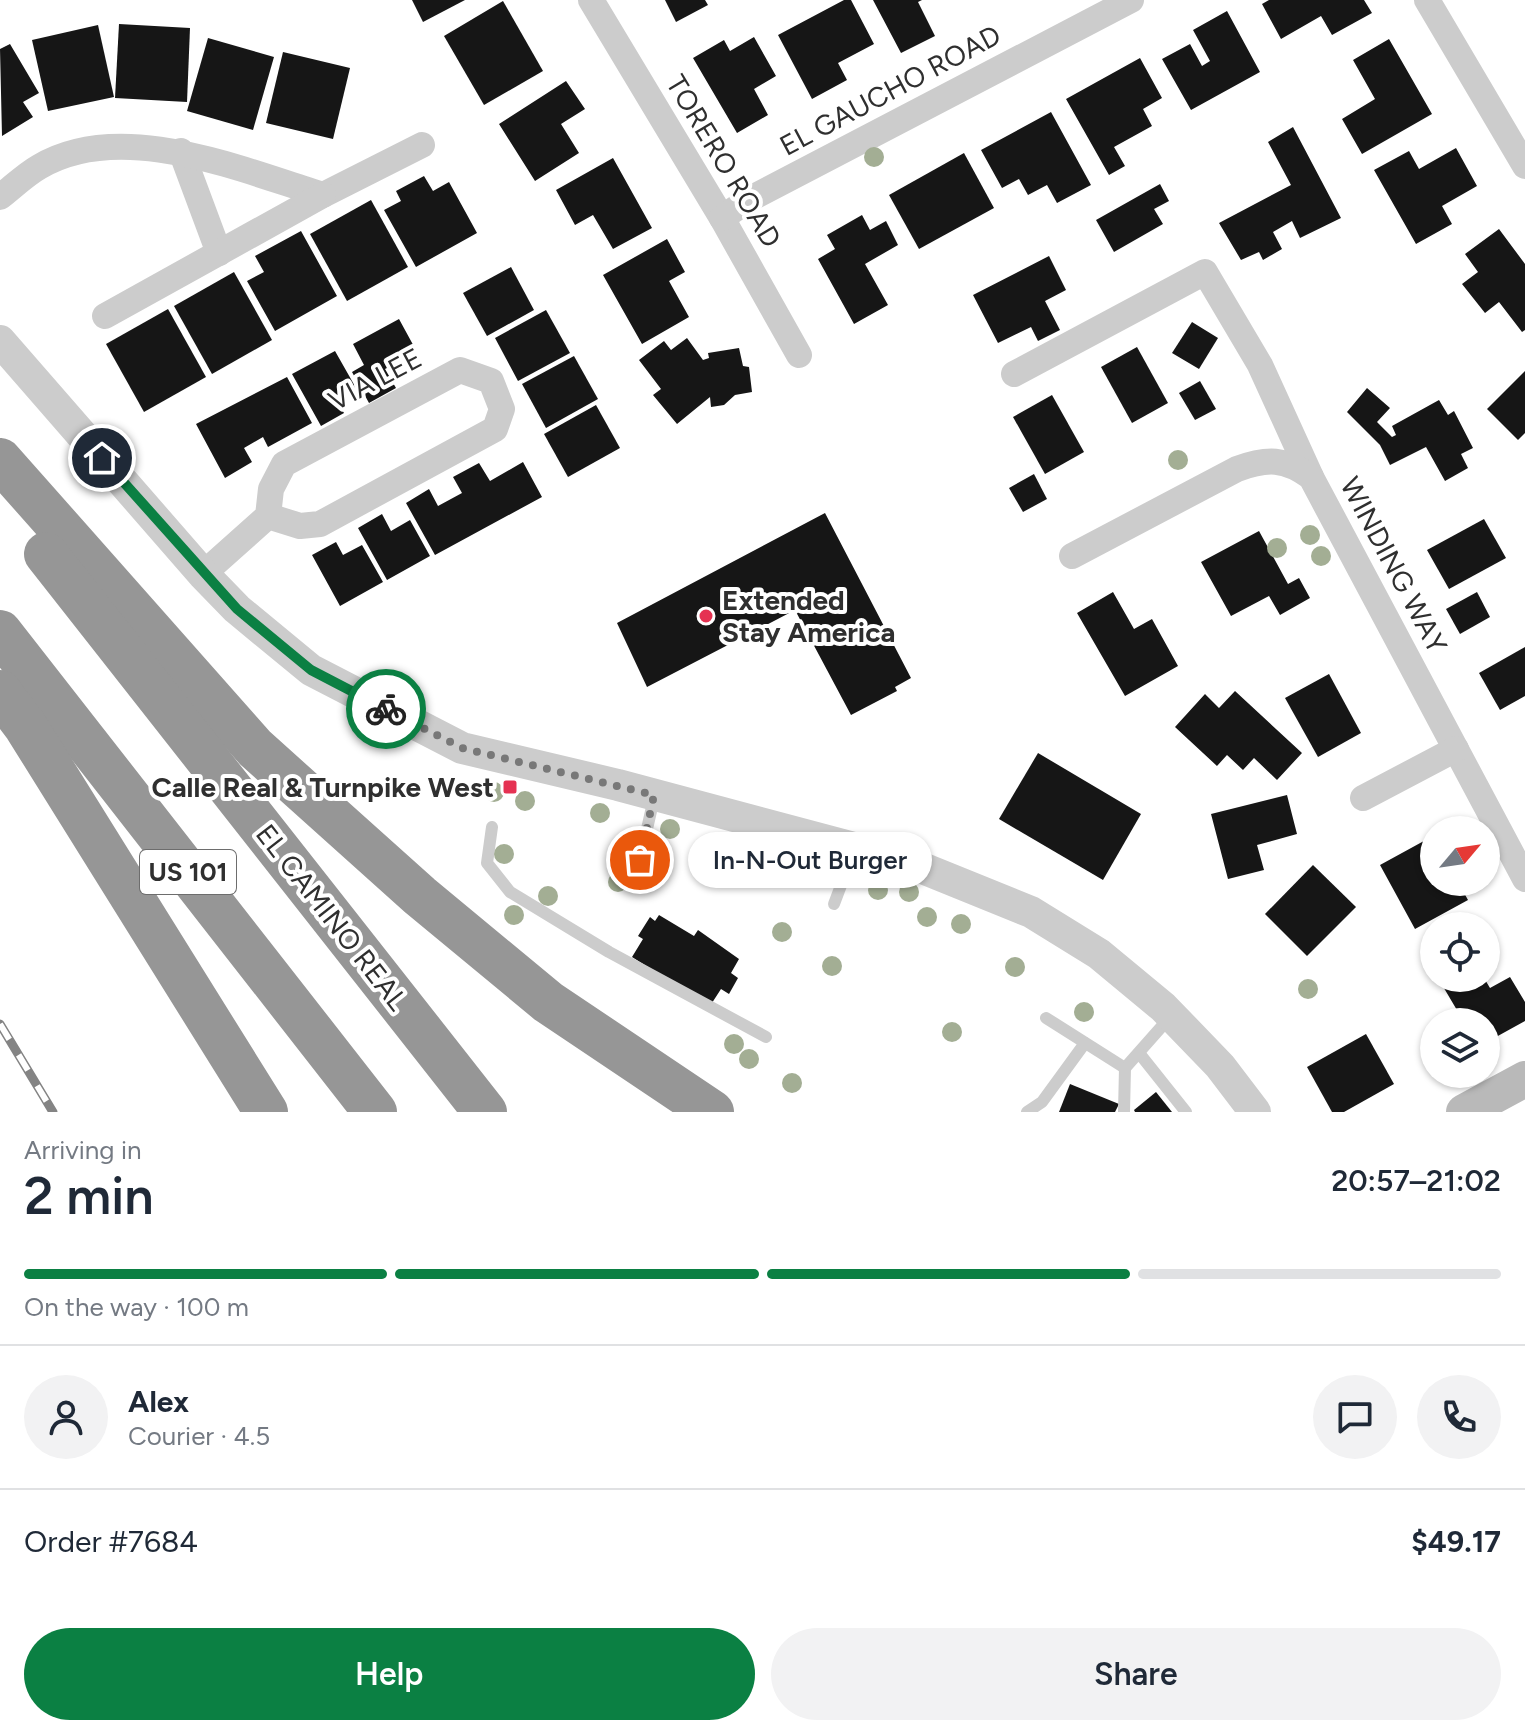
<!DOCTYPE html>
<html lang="en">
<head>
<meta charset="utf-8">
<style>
  :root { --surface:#fff; --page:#f2f2f3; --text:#1f2937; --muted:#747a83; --line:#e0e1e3; --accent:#0b8043 }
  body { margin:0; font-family:Figtree,sans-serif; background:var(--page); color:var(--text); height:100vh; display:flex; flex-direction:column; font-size:30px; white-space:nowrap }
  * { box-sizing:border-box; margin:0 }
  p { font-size:26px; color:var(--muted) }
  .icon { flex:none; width:44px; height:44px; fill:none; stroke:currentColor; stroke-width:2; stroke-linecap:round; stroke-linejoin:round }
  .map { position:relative; height:1112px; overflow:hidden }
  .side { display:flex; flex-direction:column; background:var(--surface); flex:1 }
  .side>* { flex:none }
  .needle { width:52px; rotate:61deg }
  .fabs { position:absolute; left:1420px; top:816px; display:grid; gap:16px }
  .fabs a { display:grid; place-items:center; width:80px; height:80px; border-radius:50%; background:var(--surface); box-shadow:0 2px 6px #0004; font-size:40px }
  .pin { position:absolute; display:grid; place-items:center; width:68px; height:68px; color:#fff; margin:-34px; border:4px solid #fff; border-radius:50%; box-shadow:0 2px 8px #0007 }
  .courier { position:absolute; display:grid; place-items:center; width:80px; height:80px; margin:-40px; border:6px solid #0b8043; border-radius:50%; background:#fff; color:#222; box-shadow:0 2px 10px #0007 }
  .bubble { position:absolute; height:56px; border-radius:28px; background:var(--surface); box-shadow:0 2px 6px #0004; font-size:26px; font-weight:600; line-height:56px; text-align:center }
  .headline em { font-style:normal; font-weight:600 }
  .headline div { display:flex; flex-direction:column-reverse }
  .headline { display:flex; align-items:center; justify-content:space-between; height:136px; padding:0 24px }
  h1 { font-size:52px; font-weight:600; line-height:60px }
  .bar { display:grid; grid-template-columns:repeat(4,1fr); gap:12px 8px; align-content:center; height:96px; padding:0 24px }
  .bar i { height:10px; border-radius:6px; background:var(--line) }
  .bar .selected { background:var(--accent) }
  .bar p { grid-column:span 4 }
  .line { display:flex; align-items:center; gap:20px; padding:0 24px; border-top:2px solid var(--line) }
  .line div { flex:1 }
  .round { display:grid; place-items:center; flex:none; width:84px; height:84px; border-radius:42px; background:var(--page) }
  .cta { display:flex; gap:16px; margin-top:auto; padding:16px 24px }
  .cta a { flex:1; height:92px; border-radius:48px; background:var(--accent); color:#fff; font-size:32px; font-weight:600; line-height:92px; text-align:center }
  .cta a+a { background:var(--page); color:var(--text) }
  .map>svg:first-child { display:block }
  .building { fill:#161616 }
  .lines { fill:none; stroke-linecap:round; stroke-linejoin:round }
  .service { stroke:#ccc; stroke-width:12 }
  .minor { stroke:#ccc; stroke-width:26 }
  .tertiary { stroke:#ccc; stroke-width:32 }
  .secondary { stroke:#b9b9b9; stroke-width:36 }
  .motorway { stroke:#969696; stroke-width:44 }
  .rail-casing { stroke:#848484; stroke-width:9 }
  .rail { stroke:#fff; stroke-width:6; stroke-dasharray:18; stroke-linecap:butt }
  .tree { fill:#a3ae94 }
  .done { stroke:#787878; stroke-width:8; stroke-dasharray:0 14.4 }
  .route { stroke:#0b8043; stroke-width:10 }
  .poi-dot { fill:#e53252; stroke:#fff; stroke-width:3 }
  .labels { text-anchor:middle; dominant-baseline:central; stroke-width:8; stroke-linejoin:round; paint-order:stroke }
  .shield { fill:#fff; stroke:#6d6d6d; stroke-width:2 }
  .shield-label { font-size:26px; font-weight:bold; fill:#2f2f2f }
  .street-label { font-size:28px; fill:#2f2f2f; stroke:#fff }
  .poi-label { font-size:28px; font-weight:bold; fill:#2f2f2f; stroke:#fff; text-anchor:start }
</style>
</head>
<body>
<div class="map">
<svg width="1525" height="1112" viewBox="0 0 1525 1112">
  <rect width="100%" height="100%" fill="#fff"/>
  <g class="building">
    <path d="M412,0H465L423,22Z"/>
    <path d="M665,0H705L708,5L676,22Z"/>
    <path d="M844,0H851L874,44L838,63L847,80L812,99L778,35Z"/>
    <path d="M873,0H922L918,2L935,36L901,53Z"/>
    <path d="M1269,0H1364L1372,13L1332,35L1321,16L1281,39L1262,4Z"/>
    <path d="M503,1L543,71L484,105L444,36Z"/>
    <path d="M1227,11L1260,72L1191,110L1162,59L1190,44L1202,66L1210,61L1193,30Z"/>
    <path d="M119,24L190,28L187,102L115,98Z"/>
    <path d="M98,25L114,97L48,111L32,40Z"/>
    <path d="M754,37L776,76L754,89L768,115L737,133L693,58L724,40L730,51Z"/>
    <path d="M208,38L274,57L253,130L187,111Z"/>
    <path d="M1389,39L1432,114L1362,154L1342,119L1375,99L1353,60Z"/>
    <path d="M10,44L39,93L23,102L33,117L2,136L0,49Z"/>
    <path d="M283,52L350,68L333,139L266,123Z"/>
    <path d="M1140,58L1162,98L1143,109L1152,126L1114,147L1125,166L1109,175L1066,99Z"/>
    <path d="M566,81L585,109L561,124L579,153L535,181L499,124Z"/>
    <path d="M1051,112L1091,185L1057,203L1047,185L1028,195L1019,179L1002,188L981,150Z"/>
    <path d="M1293,127L1341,218L1300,238L1292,221L1273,232L1282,249L1263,260L1259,252L1241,260L1219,223L1291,185L1268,142Z"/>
    <path d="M1456,148L1477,186L1442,206L1452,224L1416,244L1374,170L1409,151L1419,169Z"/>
    <path d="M964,153L994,208L919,249L889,195Z"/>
    <path d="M613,158L652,228L613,249L593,215L575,225L556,190Z"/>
    <path d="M424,176L433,191L449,182L477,233L416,267L384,210L401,201L396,191Z"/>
    <path d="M1160,184L1169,201L1154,209L1163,224L1114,252L1096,220Z"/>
    <path d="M371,200L408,267L347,301L310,234Z"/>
    <path d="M862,215L870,230L886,221L898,245L865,264L888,305L854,324L818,259L835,249L827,235Z"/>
    <path d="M1499,229L1525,264V330L1522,332L1499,302L1485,313L1462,284L1478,272L1465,254Z"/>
    <path d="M301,231L337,296L275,331L247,281L264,272L255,256Z"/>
    <path d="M667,239L685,272L669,281L689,317L642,344L603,275Z"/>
    <path d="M1049,256L1066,290L1045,301L1060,330L1038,341L1031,327L998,343L973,295Z"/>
    <path d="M511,267L534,310L487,336L463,293Z"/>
    <path d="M234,272L272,340L212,374L174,306Z"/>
    <path d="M168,309L206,377L144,412L106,344Z"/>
    <path d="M546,310L570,353L518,381L495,338Z"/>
    <path d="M399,319L417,352L385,369L396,388L369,403L352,372L364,365L353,344Z"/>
    <path d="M1192,322L1218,338L1199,369L1172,353Z"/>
    <path d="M687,338L703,360L709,358L708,353L739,348L743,366L749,367L752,392L735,395L724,405L711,407L710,397L677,424L653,395L661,389L639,360L664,341L671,350Z"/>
    <path d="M1137,347L1168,403L1132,423L1101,367Z"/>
    <path d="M335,351L356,388L336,399L344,413L321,426L292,374Z"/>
    <path d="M574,356L598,399L546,428L522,384Z"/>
    <path d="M1525,371V433L1518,440L1487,409Z"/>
    <path d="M287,377L312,423L268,447L263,437L244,448L252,462L225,478L196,424Z"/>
    <path d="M1200,381L1216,409L1195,420L1179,393Z"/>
    <path d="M1367,388L1390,408L1377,422L1392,437L1396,435L1392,426L1439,400L1448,415L1454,411L1473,448L1461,454L1468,468L1445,481L1426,447L1390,465L1380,445L1347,412Z"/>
    <path d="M1052,395L1084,452L1045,474L1013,417Z"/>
    <path d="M596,405L620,448L568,477L544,434Z"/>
    <path d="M523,462L542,497L435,555L406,503L429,489L438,506L462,493L453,477L479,463L490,481Z"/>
    <path d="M1034,474L1047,499L1023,512L1009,488Z"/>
    <path d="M825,513L911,678L895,687L897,691L851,715L795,610L647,687L617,623Z"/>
    <path d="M382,514L391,531L410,520L430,556L387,580L358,528Z"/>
    <path d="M1484,519L1506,558L1449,589L1427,550Z"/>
    <path d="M1259,531L1288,584L1299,578L1310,598L1280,615L1269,596L1231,616L1201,562Z"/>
    <path d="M336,542L343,555L362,545L383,582L340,606L312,555Z"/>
    <path d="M1113,592L1134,629L1152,619L1178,666L1125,696L1077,613Z"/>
    <path d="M1477,592L1490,617L1460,634L1446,609Z"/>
    <path d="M1525,647V696L1500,710L1479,673Z"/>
    <path d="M1329,674L1361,733L1318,757L1285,698Z"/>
    <path d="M1235,691L1302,753L1277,780L1254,758L1243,770L1227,755L1217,766L1175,727L1205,694L1219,708Z"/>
    <path d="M1038,753L1141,814L1103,880L999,819Z"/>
    <path d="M1287,795L1297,834L1257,845L1264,870L1228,879L1211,814Z"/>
    <path d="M1433,836L1434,882H1458L1468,900L1415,929L1380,865Z"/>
    <path d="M1313,865L1356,907L1307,956L1265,914Z"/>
    <path d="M659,915L694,936L698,930L739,959L731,973L738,978L729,994L721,989L710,1006L632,957L643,939L638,936L650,917L655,921Z"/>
    <path d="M1510,977L1525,1002V1021L1496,1037L1488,1023L1464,1022L1438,978H1484L1490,988Z"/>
    <path d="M1366,1034L1394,1084L1344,1112H1332L1307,1067Z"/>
    <path d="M1070,1084L1119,1104L1115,1112H1059Z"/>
    <path d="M1156,1092L1172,1112H1135L1134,1110Z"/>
  </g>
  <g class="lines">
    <g class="service">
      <path d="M492,827L487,863L510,892L609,952L766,1037"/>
      <path d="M640,860L654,798"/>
      <path d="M834,904L854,851"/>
      <path d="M1046,1018L1125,1068L1171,1016"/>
      <path d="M1139,1053L1186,1112"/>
      <path d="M1027,1112L1042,1102L1085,1043"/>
      <path d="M1124,1112L1125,1068"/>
    </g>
    <g class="minor">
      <path d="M591,0L722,218L799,355"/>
      <path d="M1427,0L1525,166"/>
      <path d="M181,151L219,253"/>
      <path d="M0,197C13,187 25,175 39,167C121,118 241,170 323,195L422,145"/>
      <path d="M722,218L748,200L1131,0"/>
      <path d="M105,316L323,195"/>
      <path d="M1014,374L1205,272L1260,365L1311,477"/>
      <path d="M1072,556L1237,469C1267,458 1285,458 1311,477L1525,879"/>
      <path d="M203,574L268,516L271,489L284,464L460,370L491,381L502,409L495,429L320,524L300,526L268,516"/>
      <path d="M1363,798L1456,749"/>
    </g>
    <path class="tertiary" d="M0,341L203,574L237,609L311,670L462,748L618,785L910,863L1031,912L1099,954L1163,1007L1220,1066L1255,1112"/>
    <path class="secondary" d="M1464,1112L1525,1079"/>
    <g class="motorway">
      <path d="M0,460L255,748L420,896L548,1002L712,1112"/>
      <path d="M46,554L485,1112"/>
      <path d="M0,632L375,1112"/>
      <path d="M0,692L26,727L266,1112"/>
    </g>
    <g class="rail-casing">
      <path id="rail" d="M0,1024L53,1112"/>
    </g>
    <use href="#rail" class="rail"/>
  </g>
  <g class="tree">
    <circle cx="874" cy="157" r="10"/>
    <circle cx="1178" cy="460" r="10"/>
    <circle cx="1310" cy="535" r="10"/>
    <circle cx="1277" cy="548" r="10"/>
    <circle cx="1321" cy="556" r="10"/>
    <circle cx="494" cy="792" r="10"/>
    <circle cx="525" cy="801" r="10"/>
    <circle cx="600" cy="813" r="10"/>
    <circle cx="670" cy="829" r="10"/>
    <circle cx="504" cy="854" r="10"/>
    <circle cx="805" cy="867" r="10"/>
    <circle cx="641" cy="881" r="10"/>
    <circle cx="618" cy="882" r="10"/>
    <circle cx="878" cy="890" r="10"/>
    <circle cx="909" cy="892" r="10"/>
    <circle cx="548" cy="896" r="10"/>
    <circle cx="514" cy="915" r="10"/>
    <circle cx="927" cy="917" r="10"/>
    <circle cx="961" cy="924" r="10"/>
    <circle cx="782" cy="932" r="10"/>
    <circle cx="832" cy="966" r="10"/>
    <circle cx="1015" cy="967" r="10"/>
    <circle cx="1308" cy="989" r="10"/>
    <circle cx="1084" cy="1012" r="10"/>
    <circle cx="952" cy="1032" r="10"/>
    <circle cx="734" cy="1044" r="10"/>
    <circle cx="749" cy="1059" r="10"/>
    <circle cx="792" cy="1083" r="10"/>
  </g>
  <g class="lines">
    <path class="done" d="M386,709L462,748L654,795L640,860"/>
    <path class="route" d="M102,458L237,609L311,670L386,709"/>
  </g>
  <g class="poi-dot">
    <circle cx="706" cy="616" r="8"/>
    <rect x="502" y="779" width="16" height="16" rx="4"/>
  </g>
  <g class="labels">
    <rect class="shield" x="140" y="850" width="96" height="44" rx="6"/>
    <g class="shield-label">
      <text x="188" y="872">US 101</text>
    </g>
    <g class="street-label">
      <text transform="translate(890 90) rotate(-28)">EL GAUCHO ROAD</text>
      <text transform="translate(724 161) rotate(59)">TORERO ROAD</text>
      <text transform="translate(375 379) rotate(-28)">VIA LEE</text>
      <text transform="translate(1394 565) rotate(62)">WINDING WAY</text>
      <text transform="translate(332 917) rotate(52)">EL CAMINO REAL</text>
    </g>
    <g class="poi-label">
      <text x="722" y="600">Extended<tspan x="722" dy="32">Stay America</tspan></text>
      <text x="494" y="787" text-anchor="end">Calle Real &amp; Turnpike West</text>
    </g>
  </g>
</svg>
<div class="fabs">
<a><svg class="needle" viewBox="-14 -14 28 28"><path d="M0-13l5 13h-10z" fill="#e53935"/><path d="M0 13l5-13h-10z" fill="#747a83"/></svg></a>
<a><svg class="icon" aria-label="locate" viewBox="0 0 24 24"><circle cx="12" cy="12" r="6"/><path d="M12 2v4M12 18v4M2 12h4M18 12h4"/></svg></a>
<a><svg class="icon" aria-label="layers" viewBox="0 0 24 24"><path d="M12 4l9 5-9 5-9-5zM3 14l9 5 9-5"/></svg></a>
</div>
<div class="pin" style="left:640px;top:860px;background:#ea580c"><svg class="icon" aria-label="bag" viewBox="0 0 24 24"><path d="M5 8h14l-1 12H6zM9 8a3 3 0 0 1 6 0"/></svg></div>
<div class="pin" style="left:102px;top:458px;background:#1f2937"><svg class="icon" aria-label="home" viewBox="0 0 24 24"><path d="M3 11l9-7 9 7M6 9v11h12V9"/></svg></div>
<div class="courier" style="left:386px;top:709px"><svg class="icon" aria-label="bike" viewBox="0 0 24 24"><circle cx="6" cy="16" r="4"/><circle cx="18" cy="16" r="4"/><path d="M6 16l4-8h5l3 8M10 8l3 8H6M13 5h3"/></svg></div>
<div class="bubble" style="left:688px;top:832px;width:244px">In-N-Out Burger</div>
</div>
<section class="side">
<div class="headline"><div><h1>2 min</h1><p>Arriving in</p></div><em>20:57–21:02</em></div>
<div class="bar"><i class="selected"></i><i class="selected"></i><i class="selected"></i><i></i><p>On the way · 100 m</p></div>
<div class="line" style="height:144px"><a class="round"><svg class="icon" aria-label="person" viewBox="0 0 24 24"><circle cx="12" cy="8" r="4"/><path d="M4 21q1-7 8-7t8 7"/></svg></a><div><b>Alex</b><p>Courier · 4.5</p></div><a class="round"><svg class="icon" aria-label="chat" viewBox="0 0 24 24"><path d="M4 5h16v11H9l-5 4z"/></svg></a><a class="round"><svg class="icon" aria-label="phone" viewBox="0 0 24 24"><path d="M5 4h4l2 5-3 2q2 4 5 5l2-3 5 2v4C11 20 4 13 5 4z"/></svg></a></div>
<div class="line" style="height:104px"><div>Order #7684</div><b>$49.17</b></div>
<div class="cta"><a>Help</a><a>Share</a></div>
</section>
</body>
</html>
